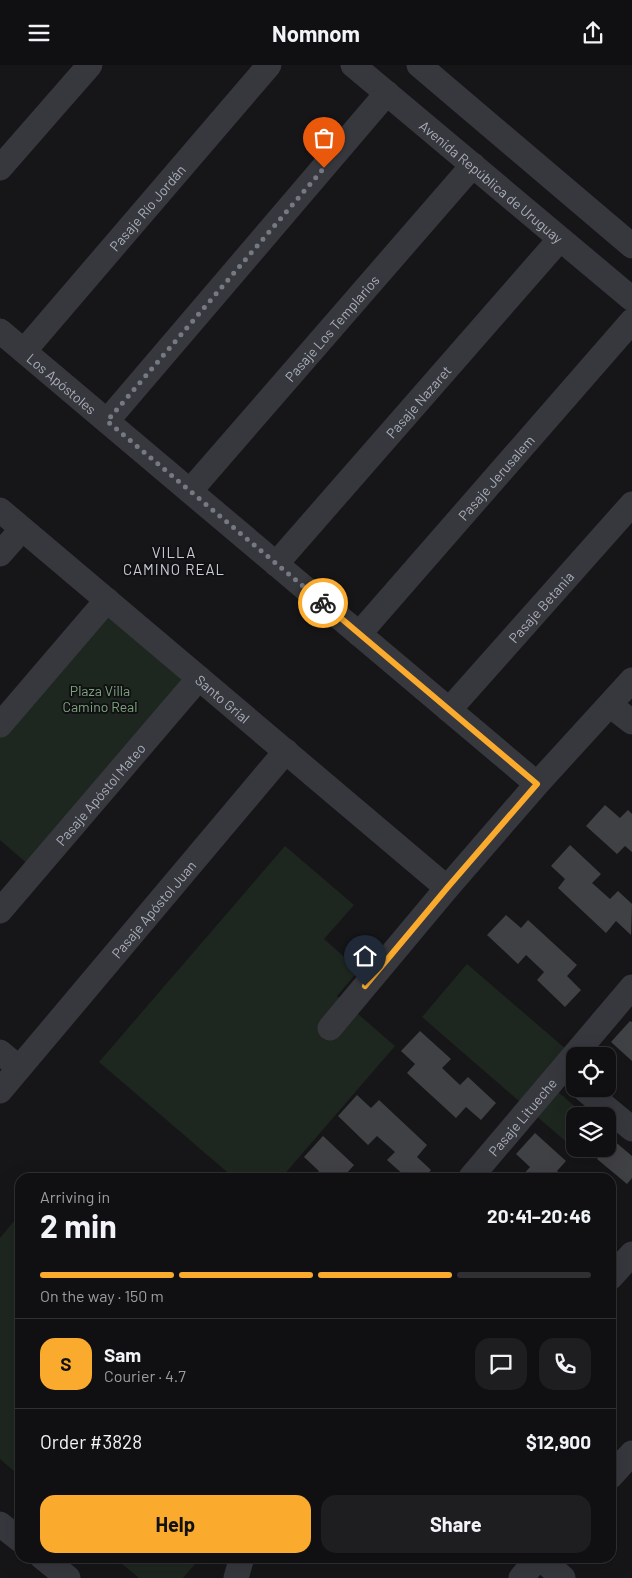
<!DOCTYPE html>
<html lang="en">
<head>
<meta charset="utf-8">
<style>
  :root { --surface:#101012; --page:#1e1e20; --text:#f1f3f6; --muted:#9c9d9f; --line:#303032; --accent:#faaa2d }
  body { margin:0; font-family:Barlow,sans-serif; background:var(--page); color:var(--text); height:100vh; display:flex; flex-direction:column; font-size:19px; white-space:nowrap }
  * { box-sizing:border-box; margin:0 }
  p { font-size:16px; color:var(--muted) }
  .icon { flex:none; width:28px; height:28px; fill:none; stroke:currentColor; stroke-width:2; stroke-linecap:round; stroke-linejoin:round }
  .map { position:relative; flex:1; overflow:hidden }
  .sheet { position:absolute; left:15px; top:1108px; width:601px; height:390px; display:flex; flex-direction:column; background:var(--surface); border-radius:15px; box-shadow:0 5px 20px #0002,0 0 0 1px var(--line) }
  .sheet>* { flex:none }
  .tools { position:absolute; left:566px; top:982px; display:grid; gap:10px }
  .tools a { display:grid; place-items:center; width:50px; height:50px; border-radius:10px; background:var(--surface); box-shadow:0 5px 20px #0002,0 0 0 1px var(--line); font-size:25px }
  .pin { position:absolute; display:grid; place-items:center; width:42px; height:42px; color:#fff; margin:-51px -21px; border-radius:50% 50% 50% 0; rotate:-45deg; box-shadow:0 0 5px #0007 }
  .pin .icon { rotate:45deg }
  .courier { position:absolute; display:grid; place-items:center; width:50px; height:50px; margin:-25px; border:4px solid #faaa2d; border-radius:50%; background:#fff; color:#222; box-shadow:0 1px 6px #0007 }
  .overview em { font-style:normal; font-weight:700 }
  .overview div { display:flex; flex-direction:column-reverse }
  .overview { display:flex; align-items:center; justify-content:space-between; height:85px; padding:0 25px }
  h1 { font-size:32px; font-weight:700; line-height:38px }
  .bar { display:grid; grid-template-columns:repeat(4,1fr); gap:8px 5px; align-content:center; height:60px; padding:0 25px }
  .bar i { height:6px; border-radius:4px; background:var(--line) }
  .bar .current { background:var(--accent) }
  .bar p { grid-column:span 4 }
  .line { display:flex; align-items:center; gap:12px; padding:0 25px; border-top:1px solid var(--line) }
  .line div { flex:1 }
  .round { display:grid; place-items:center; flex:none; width:52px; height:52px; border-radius:15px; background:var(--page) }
  .cta { display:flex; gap:10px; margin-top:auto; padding:10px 25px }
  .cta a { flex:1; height:58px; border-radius:15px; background:var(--accent); color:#111; font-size:20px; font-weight:700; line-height:58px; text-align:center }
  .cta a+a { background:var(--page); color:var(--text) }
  header { display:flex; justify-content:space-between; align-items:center; height:65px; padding:0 25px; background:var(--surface); font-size:22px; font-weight:700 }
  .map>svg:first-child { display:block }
  .green { fill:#1e271f }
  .building { fill:#404145 }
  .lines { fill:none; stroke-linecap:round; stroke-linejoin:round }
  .minor { stroke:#37383e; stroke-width:25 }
  .done { stroke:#757981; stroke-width:5; stroke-dasharray:0 9 }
  .route { stroke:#faaa2d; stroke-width:6 }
  .labels { text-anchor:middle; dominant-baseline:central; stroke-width:4; stroke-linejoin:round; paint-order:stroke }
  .street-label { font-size:14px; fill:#a8aeb9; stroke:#111113 }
  .park-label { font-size:14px; fill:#7ea57e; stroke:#111113 }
  .neighbourhood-label { font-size:15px; letter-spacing:1px; fill:#c9cdd5; stroke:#111113 }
</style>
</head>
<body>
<header><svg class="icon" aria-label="menu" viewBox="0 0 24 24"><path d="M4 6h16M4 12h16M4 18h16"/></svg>Nomnom<svg class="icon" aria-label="share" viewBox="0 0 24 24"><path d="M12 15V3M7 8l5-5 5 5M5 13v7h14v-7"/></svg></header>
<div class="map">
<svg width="632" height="1513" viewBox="0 0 632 1513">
  <rect width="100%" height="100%" fill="#161618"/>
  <g class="green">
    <path d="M106,541L189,614L29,800L0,775V665Z"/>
    <path d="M285,781L354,840L324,874L359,905L337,931L395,981L282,1112H233L99,997Z"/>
    <path d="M467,899L567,985L543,1014L586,1051H575V1084H595L586,1094L422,952Z"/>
    <path d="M20,1149V1411L0,1394V1173Z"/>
    <path d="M115,1493H200L183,1513H139Z"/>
  </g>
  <g class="building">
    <path d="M605,740L620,753L628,745L632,749V787L625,781L617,789L586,761Z"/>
    <path d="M570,780L601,809L592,818L610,834L618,826L632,839L631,870L616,856L606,868L558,823L565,814L551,801Z"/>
    <path d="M506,850L521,863L528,855L577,900L567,911L581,925L565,942L537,915L544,907L526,890L518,899L487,870Z"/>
    <path d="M630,956L632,957V996L611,977Z"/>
    <path d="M420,966L451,994L442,1003L460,1020L468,1012L496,1038L481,1055L466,1042L456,1053L407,1008L415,999L401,986Z"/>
    <path d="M357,1030L371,1043L379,1035L427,1080L417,1092L431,1105L425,1112H406L387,1095L395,1087L377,1071L368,1080L338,1051Z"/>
    <path d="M535,1068L566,1096L557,1106L565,1112H525L523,1110L530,1102L516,1089Z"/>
    <path d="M323,1071L354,1100L346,1109L349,1112H312L319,1106L304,1092Z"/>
    <path d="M613,1075L632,1091V1113L627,1119L597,1094L605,1084H608V1081Z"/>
  </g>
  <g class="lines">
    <g class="minor">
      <path id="s1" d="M353,0L632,234"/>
      <path d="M419,0L632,181"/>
      <path d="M0,103L90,0"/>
      <path id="s2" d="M0,266L537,719"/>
      <path id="s3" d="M24,286L269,0"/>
      <path d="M107,356L387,28"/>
      <path id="s4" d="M190,426L473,100"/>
      <path id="s5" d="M0,445L447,823"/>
      <path d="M0,489L22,464"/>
      <path id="s6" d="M276,499L560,174"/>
      <path id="s7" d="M359,569L632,256"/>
      <path d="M610,640L632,657"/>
      <path id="s8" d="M449,645L632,439"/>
      <path d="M0,660L107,535"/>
      <path id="s9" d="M0,846L199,613"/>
      <path d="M330,963L447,823L537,719L632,615"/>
      <path d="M0,987L19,1003"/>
      <path d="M584,1024L632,1064"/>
      <path id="s10" d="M0,1026L286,686"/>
      <path id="s11" d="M471,1112L632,922"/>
      <path d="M611,1212L632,1189"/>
      <path d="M611,1411L632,1388"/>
      <path d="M0,1459L20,1475"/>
      <path d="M42,1492L68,1513"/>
      <path d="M539,1492L563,1513"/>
      <path d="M236,1513L242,1492"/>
      <path d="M521,1513L539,1492"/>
    </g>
  </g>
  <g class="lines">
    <path class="done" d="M323,538L107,356L324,103"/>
    <path class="route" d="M323,538L537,719L447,823L365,921"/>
  </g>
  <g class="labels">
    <g class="street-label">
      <text stroke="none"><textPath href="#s1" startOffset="181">Avenida República de Uruguay</textPath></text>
      <text stroke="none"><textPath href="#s3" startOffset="189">Pasaje Río Jordán</textPath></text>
      <text stroke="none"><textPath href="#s4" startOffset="216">Pasaje Los Templarios</textPath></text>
      <text stroke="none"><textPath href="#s2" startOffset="81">Los Apóstoles</textPath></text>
      <text stroke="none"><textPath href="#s6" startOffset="216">Pasaje Nazaret</textPath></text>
      <text stroke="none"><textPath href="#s7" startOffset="208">Pasaje Jerusalem</textPath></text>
      <text stroke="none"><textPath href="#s8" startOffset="138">Pasaje Betania</textPath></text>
      <text stroke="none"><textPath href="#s5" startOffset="292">Santo Grial</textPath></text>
      <text stroke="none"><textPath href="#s9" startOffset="154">Pasaje Apóstol Mateo</textPath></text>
      <text stroke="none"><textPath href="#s10" startOffset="238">Pasaje Apóstol Juan</textPath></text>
      <text stroke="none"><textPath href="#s11" startOffset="79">Pasaje Litueche</textPath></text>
    </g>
    <g class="park-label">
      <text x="100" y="625">Plaza Villa<tspan x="100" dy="16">Camino Real</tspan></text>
    </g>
    <g class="neighbourhood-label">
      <text x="174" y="487">VILLA<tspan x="174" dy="17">CAMINO REAL</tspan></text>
    </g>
  </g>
</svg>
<div class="tools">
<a><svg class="icon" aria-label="locate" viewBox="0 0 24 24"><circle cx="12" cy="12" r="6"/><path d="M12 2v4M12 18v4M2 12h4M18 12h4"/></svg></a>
<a><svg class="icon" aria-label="layers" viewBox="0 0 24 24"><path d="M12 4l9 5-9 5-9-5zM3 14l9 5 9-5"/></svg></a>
</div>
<div class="pin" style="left:324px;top:103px;background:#ea580c"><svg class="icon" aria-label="bag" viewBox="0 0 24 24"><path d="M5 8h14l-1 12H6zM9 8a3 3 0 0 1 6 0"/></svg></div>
<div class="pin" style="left:365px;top:921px;background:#1f2937"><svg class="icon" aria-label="home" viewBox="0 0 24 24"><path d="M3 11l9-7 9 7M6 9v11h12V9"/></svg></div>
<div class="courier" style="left:323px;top:538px"><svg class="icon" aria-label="bike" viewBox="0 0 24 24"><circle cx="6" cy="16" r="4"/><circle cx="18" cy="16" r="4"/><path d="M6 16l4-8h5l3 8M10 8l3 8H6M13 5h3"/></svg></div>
<section class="sheet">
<div class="overview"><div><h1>2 min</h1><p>Arriving in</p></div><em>20:41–20:46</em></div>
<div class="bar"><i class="current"></i><i class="current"></i><i class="current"></i><i></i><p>On the way · 150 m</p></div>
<div class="line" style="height:90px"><b class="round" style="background:var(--accent);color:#111">S</b><div><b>Sam</b><p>Courier · 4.7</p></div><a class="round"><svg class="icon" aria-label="chat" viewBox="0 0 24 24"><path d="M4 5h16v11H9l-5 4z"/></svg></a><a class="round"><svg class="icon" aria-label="phone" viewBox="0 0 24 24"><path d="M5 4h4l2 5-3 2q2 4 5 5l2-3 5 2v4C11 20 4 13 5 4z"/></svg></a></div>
<div class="line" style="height:65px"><div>Order #3828</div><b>$12,900</b></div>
<div class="cta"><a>Help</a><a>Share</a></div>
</section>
</div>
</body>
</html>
